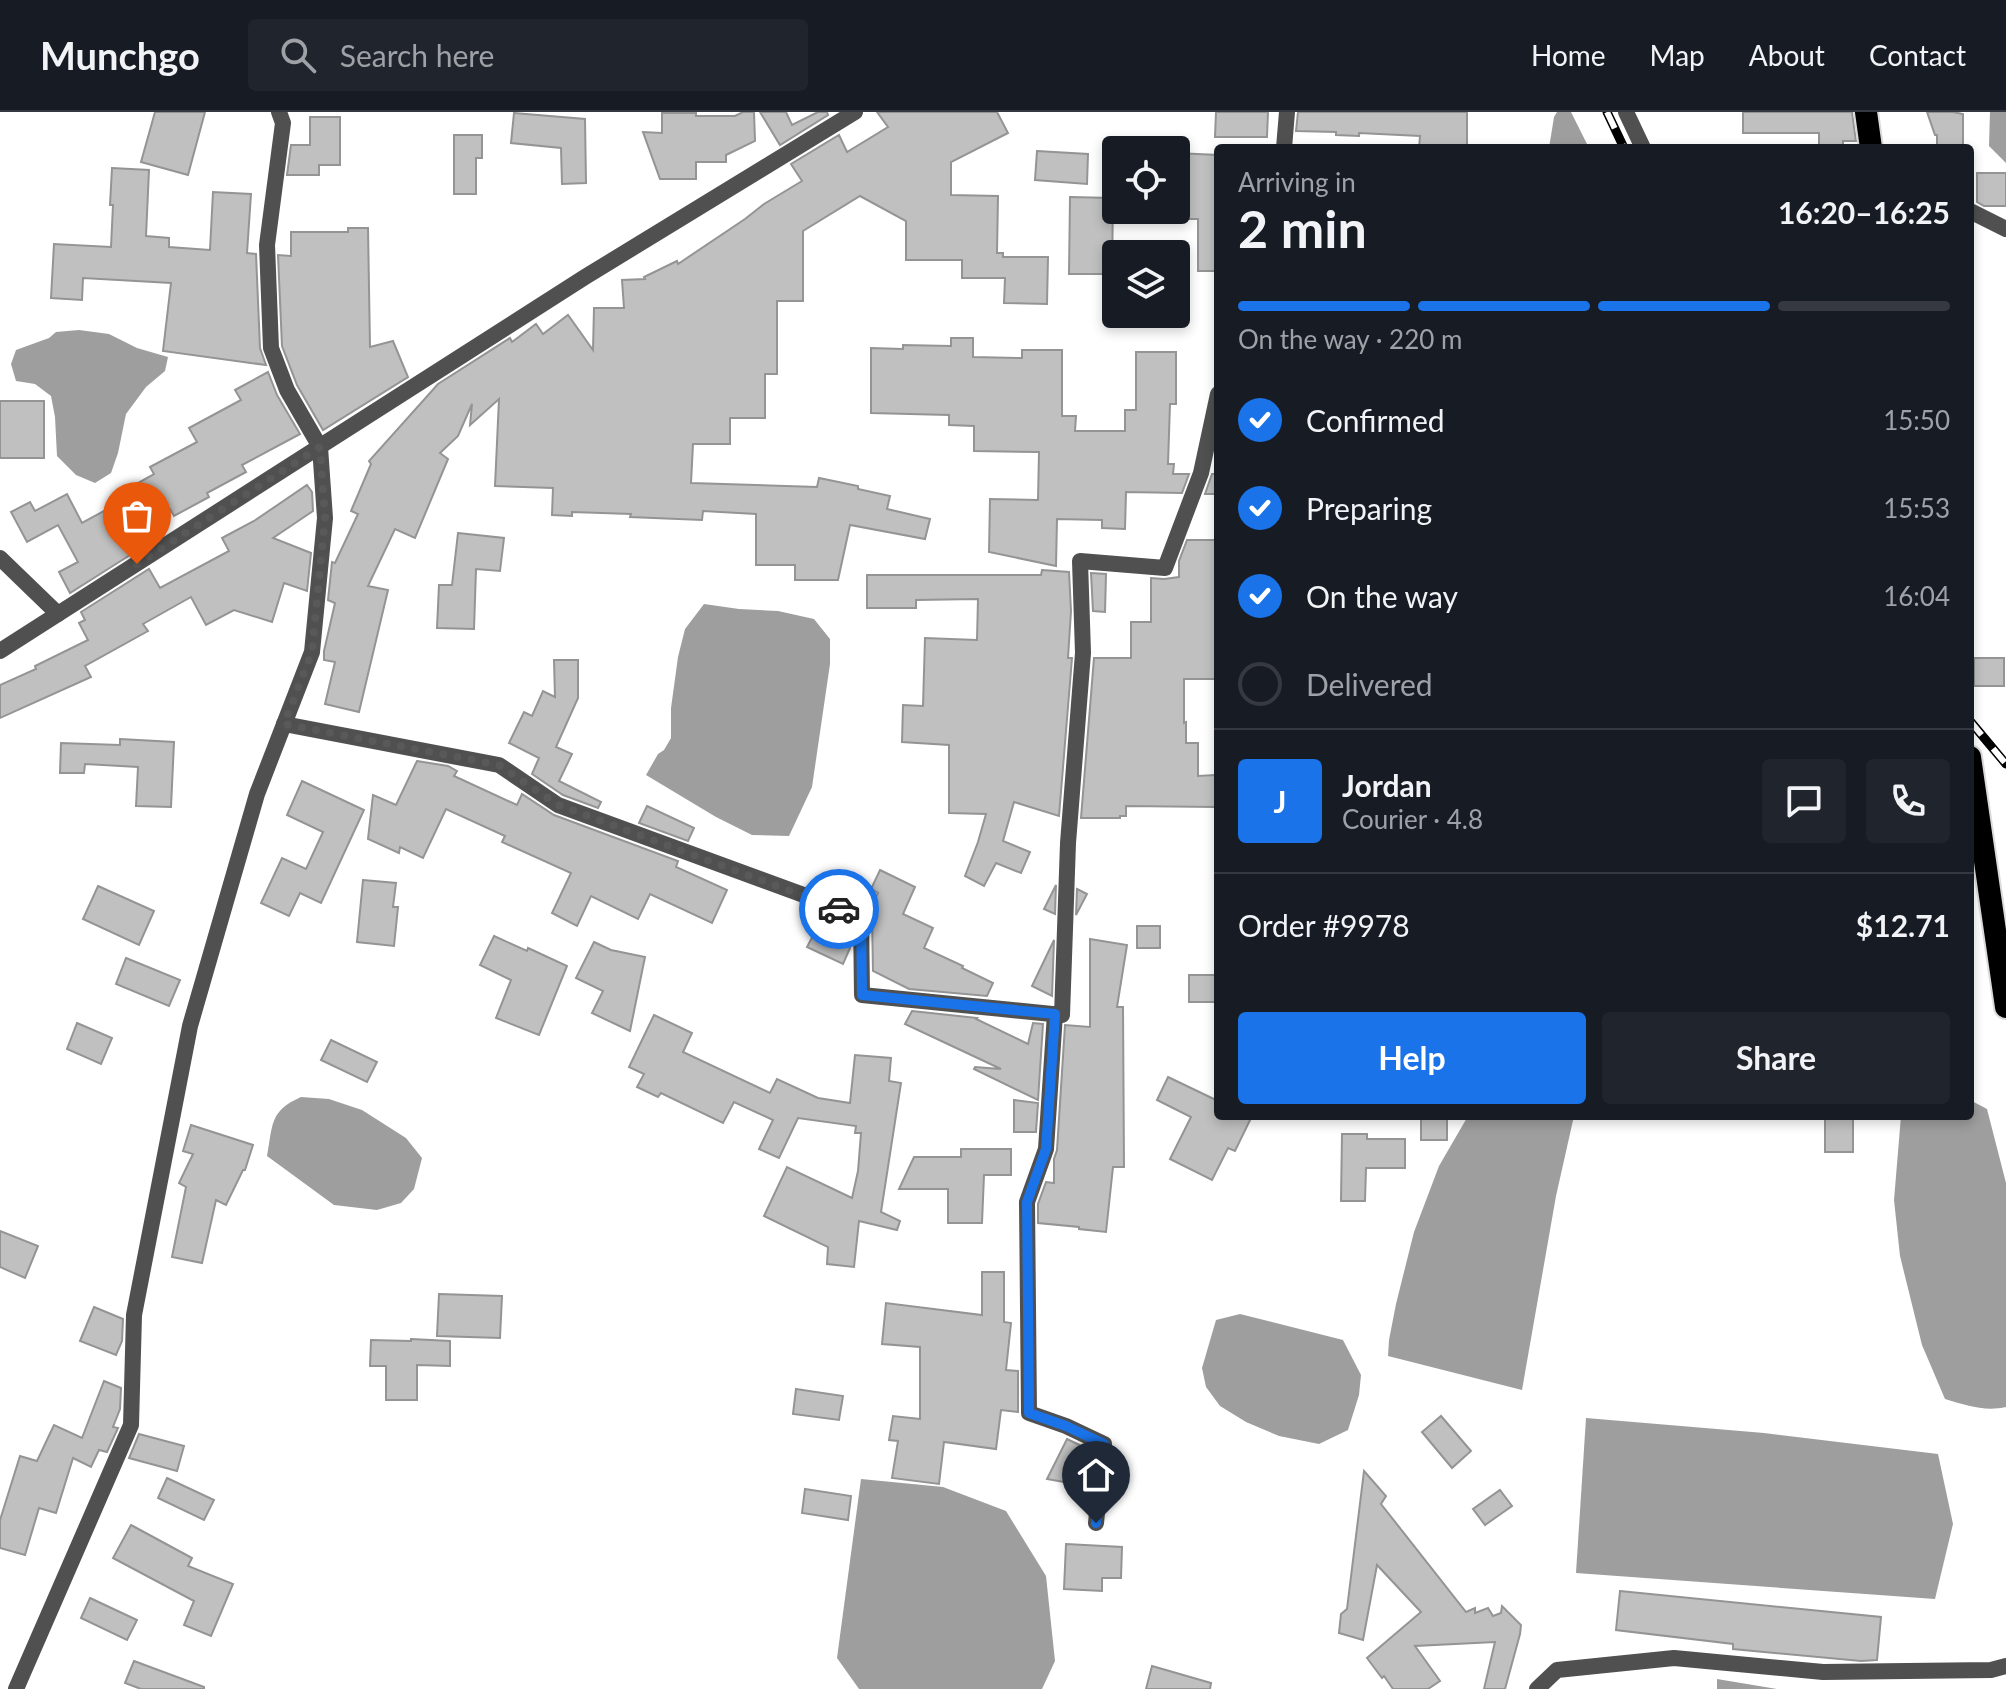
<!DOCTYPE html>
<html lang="en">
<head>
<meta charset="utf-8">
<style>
  :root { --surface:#171b24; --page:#20242c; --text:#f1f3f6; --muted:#9ea1a6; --line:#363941; --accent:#1a73e8 }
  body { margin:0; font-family:Lato,sans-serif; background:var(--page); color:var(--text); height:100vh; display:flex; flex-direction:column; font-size:30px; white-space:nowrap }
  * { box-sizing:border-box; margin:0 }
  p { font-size:26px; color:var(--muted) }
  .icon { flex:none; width:44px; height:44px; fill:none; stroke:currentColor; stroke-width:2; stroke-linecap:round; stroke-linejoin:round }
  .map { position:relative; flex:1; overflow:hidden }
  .panel { position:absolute; left:1214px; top:32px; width:760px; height:976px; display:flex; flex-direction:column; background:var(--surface); border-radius:8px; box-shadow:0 4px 12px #0003 }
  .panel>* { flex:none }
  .controls { position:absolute; left:1102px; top:24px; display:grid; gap:16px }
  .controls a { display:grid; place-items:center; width:88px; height:88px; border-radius:8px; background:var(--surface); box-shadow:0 4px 12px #0003; font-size:40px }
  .pin { position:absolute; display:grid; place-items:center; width:68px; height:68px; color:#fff; margin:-82px -34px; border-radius:50% 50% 50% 0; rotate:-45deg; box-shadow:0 0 8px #0007 }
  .pin .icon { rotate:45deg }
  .courier { position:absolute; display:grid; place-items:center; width:80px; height:80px; margin:-40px; border:6px solid #1a73e8; border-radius:50%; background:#fff; color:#222; box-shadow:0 2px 10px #0007 }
  .headline em { font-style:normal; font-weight:700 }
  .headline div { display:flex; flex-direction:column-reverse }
  .headline { display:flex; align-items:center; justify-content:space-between; height:136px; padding:0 24px }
  h1 { font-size:52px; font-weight:700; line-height:60px }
  .bar { display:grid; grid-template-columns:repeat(4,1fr); gap:12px 8px; align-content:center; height:96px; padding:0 24px }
  .bar i { height:10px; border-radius:6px; background:var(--line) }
  .bar .on { background:var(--accent) }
  .bar p { grid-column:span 4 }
  .line { display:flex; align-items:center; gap:20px; padding:0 24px; border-top:2px solid var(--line) }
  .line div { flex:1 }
  .round { display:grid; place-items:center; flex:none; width:84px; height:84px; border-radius:8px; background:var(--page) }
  ol { padding:0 24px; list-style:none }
  li { display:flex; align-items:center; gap:24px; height:88px }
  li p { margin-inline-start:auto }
  li .icon { padding:8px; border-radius:50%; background:var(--accent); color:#fff; stroke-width:4 }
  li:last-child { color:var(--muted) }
  li i { width:44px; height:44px; border:4px solid var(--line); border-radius:50% }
  .button { display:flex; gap:16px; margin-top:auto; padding:16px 24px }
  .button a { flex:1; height:92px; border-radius:8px; background:var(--accent); color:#fff; font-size:32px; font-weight:700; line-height:92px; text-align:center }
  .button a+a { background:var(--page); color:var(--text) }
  header { display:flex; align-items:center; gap:48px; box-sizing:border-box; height:112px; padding:0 40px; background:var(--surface); border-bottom:2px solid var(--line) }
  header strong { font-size:38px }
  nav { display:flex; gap:44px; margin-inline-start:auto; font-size:28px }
  .search { width:560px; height:72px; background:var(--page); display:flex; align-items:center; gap:20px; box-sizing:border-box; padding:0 28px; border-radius:8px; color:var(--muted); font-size:30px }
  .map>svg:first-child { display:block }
  .water { fill:#9e9e9e }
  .building { fill:#c0c0c0; stroke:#949494; stroke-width:2 }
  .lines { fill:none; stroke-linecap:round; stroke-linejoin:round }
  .trunk-casing { stroke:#dbdbdb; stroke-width:26 }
  .minor { stroke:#505050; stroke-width:16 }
  .trunk { stroke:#000; stroke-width:22 }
  .rail-casing { stroke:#000; stroke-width:9 }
  .rail { stroke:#fff; stroke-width:6; stroke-dasharray:18; stroke-linecap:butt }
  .done { stroke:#595959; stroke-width:8; stroke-dasharray:0 14.4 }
  .route { stroke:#1a73e8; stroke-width:10 }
</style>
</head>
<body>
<header>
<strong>Munchgo</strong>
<div class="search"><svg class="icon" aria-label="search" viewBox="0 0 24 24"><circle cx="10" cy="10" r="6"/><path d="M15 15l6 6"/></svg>Search here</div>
<nav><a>Home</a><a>Map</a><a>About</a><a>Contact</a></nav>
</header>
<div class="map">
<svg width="2006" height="1577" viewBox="0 0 2006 1577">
  <rect width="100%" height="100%" fill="#fff"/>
  <g class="water">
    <path d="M1557,0H1571L1589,36H1549L1554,5Z"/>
    <path d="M1990,0H2006V51L1989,34Z"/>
    <path d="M79,218L109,222L137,236L168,245L165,259L146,275L126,302L118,341L111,361L95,371L76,363L57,344L55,305L51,284L35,272L16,269L11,252L16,238L49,226L56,220Z"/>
    <path d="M704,492L739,497L778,499L814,507L830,527V552L812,675L789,724L752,723L716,705L646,663L658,642L664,638L671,626V596L678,545L685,517Z"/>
    <path d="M301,985L329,987L362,998L406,1026L422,1046L414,1077L401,1091L377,1098L334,1093L267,1044C273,1013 269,999 301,985Z"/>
    <path d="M1970,988L1987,997L2006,1071V1295C1985,1300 1965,1293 1945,1287L1922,1233L1900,1144L1894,1088L1901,1004H1970Z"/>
    <path d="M1468,1004H1574L1556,1084L1522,1278L1388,1244L1389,1228L1396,1192L1414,1120L1439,1054Z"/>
    <path d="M1240,1202L1343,1228L1361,1263L1359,1283L1348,1318L1319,1332L1279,1324L1246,1310L1220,1294L1206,1275L1202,1256L1216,1208Z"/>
    <path d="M1586,1306L1764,1321L1938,1342L1953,1412L1935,1487L1576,1461Z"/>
    <path d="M861,1367L943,1375L1006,1399L1046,1464L1055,1549L1042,1577H859L837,1546Z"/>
    <path d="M1717,1567L1777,1577H1717Z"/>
  </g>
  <g class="building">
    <path d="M155,0H205L188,63L141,50Z"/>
    <path d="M743,0H754L755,29L726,43V50H696V67H660L643,20L662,21V1H696V4H735Z"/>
    <path d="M760,0H786L792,13L818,0H827L828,3L780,33Z"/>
    <path d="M877,0H997L1008,21L951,50V83L998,84L997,141H1003V145H1048L1047,192L1004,191L1005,166H962V148H906V109L860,84L803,119V189H777V262H765V306H730V332H693L691,371L817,375L819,366L858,374V377L890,384L887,397L930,407L925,427L850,413L838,468H795V453H756V402L703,399L702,408L630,405L631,402L572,400V404L552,403L553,376L495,374L499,287L470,313L472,292L458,324L440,341L448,347L415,426L395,417L368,474L388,478L359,600L325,592L335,550L324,548V539L335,491L328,488L332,450L335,451L358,402L351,399L371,352L369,349L438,272L510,226L512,230L536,212L543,222L568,203L593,238L594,196H624L622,168L645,167L644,165L677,149L678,152L745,107L764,92L802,69L791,52L839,23L847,40L888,15Z"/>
    <path d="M1216,0H1268L1267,25H1215Z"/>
    <path d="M1298,0H1467V36H1419L1420,24L1359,21V24L1336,23V20L1296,19Z"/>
    <path d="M1743,0H1852L1856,29H1843V36H1819V21H1743Z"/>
    <path d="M1927,0H1953L1963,2V36H1937V23H1935Z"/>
    <path d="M514,1L585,7L586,71L562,72L561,36L511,31Z"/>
    <path d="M310,5H340V53H319V63H287L291,33H310Z"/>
    <path d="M454,23H482V46H476V82H454Z"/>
    <path d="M1037,39L1088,42L1087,72L1035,68Z"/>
    <path d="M1176,41L1218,43V159H1198V107H1176Z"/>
    <path d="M112,56L149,58L146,124L169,126V135L210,138L213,80L251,82L247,141L256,142L260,236L266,253L163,239L171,171L83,166L82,188L51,186L54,132L111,135L113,93H110Z"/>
    <path d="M1977,61H2006V94H1984L1977,90Z"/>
    <path d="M1070,85L1113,86L1112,162H1069Z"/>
    <path d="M348,116H368L370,235L393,229L408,265L323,318L297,273L282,234L278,143L291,144V120H348Z"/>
    <path d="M951,226H973V245L1022,246V238H1062V304H1076L1075,319H1125V298H1136V240H1176V292H1170L1168,352H1174L1173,362H1189L1182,381L1126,380L1125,417L1102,416V408L1057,407L1056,454L989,440L990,387L1038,388L1039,340L974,339V314L949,313V303L871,301V236L903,237V233L951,234Z"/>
    <path d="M268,260L277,283L300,322L242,353L246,360L207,381L209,385L174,404L170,397L134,416L135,419L129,422L138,438L70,481L59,460L78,450L58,413L27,430L11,400L30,390L35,399L67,382L82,411L126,387L122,380L154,362L150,355L197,330L189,316L241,288L235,278Z"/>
    <rect x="0" y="289" width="44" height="57"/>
    <path d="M1212,362H1218V382H1205Z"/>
    <path d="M307,373L312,380L313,399L273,426L311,441L307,479L284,471L272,510L234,498L206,513L191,485L143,512L148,519L85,554L91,565L0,606V573L36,557L35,554L88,528L79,511L85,508L81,500L149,457L160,476L229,439L222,426L254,409Z"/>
    <path d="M458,421L504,426L500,459L476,457L474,517L437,516L439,473H452Z"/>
    <path d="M1187,428H1216V567H1184V611L1186,610V631H1198V664L1215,663V695L1126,694V704H1120V706H1081L1094,546H1131V510H1151V466L1164,467L1179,465V449Z"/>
    <path d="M1042,458L1069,460L1071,499L1068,546H1072L1059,704L1014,690L1003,729L1030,740L1021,761L996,751L984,774L965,764L978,730L986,702L949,701V633L902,630L903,593L923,594L925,526L977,528L978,487L916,488V496H867V463H1041Z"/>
    <path d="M1091,461L1106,462L1105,500L1093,499Z"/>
    <rect x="1974" y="546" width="30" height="28"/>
    <path d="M554,548H578V586L556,635L572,642L559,669L601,690L598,696L563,683L532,662L539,646L509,631L524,600L532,604L543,579L555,585Z"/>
    <path d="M120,627L174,630L171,695L136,694L138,655L85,652L84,661H60L61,631L120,633Z"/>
    <path d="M417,649L448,654L457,659L454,664L517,693L522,682L554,703L678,749L676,755L727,778L712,811L650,782L638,807L591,784L577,814L552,801L571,761L502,730L505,724L446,697L423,746L400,735L399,741L368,727L373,683L396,693Z"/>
    <path d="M302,669L364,698L321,791L300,781L289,804L261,791L282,746L306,757L323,720L287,703Z"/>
    <path d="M647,694L694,716L688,729L639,711Z"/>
    <path d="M880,758L915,775L903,802L933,816L924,836L963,854L962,856L993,871L987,884L909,877L873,859L872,804L870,798L878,781L871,777Z"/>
    <path d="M363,768L396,771L393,795H398L394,834L357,830Z"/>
    <path d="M1056,773L1055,802L1044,797Z"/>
    <path d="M98,774L154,799L139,833L83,807Z"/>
    <path d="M1077,777L1087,782L1076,803Z"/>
    <rect x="1137" y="814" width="23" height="22"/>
    <path d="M817,816L850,832V836L843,852L807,835Z"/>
    <path d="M494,824L527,839L528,836L567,854L539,923L496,906L511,868L480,853Z"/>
    <path d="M1090,827L1127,833L1117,895H1123L1124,1055H1113L1106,1120L1079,1117V1115L1038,1111V1092L1046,1070L1054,1071V1047L1057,1038L1065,913L1090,915Z"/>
    <path d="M1054,828L1052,884L1032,874Z"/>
    <path d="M594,830L611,838L645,845L630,919L592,901L603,879L576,866Z"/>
    <path d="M126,846L180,868L169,894L116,872Z"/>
    <rect x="1189" y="863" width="29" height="27"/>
    <path d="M912,899L977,906L976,907L1028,932L1033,911L1043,912L1038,988L974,957L975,955L1001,957L905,912Z"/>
    <path d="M654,903L692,921L683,940L770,981L777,967L818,986L850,991L855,943L891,946L889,969L901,971L881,1100L900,1109L897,1118L859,1109L854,1155L827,1152L828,1135L764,1104L787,1055L852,1086L858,1059L861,1021H855L856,1014L798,1006L779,1046L759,1037L773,1008L734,990L723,1011L661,981L658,985L637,975L644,962L629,955Z"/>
    <path d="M77,911L112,926L101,952L67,937Z"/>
    <path d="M331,928L377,950L367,970L321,948Z"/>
    <path d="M1168,965L1218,989V1004H1252L1235,1039L1228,1036L1212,1068L1170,1047L1191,1005L1157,988Z"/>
    <path d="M1014,988L1038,991L1036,1020H1014Z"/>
    <rect x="1421" y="1004" width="26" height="24"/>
    <rect x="1825" y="1004" width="28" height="36"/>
    <path d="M191,1013L253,1033L245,1058H243L226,1093L216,1088L202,1151L172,1145L186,1075L179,1071L193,1042L183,1039Z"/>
    <path d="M1342,1022H1367V1027H1405V1056H1366L1365,1089H1341Z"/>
    <path d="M961,1037H1011V1063H984L982,1111H948V1077H899L914,1045H961Z"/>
    <path d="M0,1119L38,1134L25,1166L0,1155Z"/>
    <path d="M982,1160H1004V1210L1011,1211L1006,1258L1018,1259V1300L1001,1298L996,1337L944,1330L939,1372L892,1366L898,1329L889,1328L893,1304L920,1307V1235L882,1232L886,1191L982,1203Z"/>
    <path d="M439,1182L502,1184L500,1226L437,1224Z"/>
    <path d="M94,1195L123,1207L122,1229L116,1243L80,1229Z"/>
    <path d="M411,1227L450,1229V1254L417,1253V1288H386V1254H370L371,1228L411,1229Z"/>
    <path d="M104,1269L121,1276L120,1297L113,1315L118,1316L107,1340L99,1338L91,1355L73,1346L56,1401L39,1396L25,1443L0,1436V1408L20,1344L37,1349L54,1313L82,1326Z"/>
    <path d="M796,1277L843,1284L839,1308L793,1302Z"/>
    <path d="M1441,1304L1471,1339L1452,1356L1422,1320Z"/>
    <path d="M139,1322L184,1334L177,1359L129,1346Z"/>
    <path d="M1067,1327L1088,1337L1084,1347L1076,1343L1070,1371L1047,1367Z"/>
    <path d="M1364,1359L1386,1384L1381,1392L1466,1500L1475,1496V1501L1488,1496L1493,1504L1501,1501L1502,1494L1521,1513L1520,1522L1505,1577H1484L1495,1530L1415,1534L1440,1569L1428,1577H1393L1384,1564L1382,1566L1367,1546L1421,1500L1377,1453L1363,1528L1339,1521L1341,1502L1347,1497Z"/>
    <path d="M167,1366L214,1388L204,1408L158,1386Z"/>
    <path d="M805,1377L851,1384L848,1408L802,1401Z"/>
    <path d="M1500,1378L1512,1394L1485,1413L1473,1397Z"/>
    <path d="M131,1413L192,1446L188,1454L233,1472L211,1524L184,1513L194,1489L113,1446Z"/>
    <path d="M1066,1432L1122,1435L1121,1466H1102V1479L1064,1477Z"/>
    <path d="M1620,1479L1881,1505L1877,1548L1861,1549L1733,1537V1532L1616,1518Z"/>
    <path d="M90,1486L137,1508L127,1528L81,1506Z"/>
    <path d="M134,1549L204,1575V1577H141L125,1571Z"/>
    <path d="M1152,1554L1211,1571L1210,1577H1146Z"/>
  </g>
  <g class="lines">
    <g class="trunk-casing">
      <g id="trunk">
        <path d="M1866,0L1871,36"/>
        <path d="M1970,645L2006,895"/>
      </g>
    </g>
    <g class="minor">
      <path d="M1626,0L1643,36"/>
      <path d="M1284,36L1287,0"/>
      <path d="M1970,99L2006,117"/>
      <path d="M0,446L58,502"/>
      <path d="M0,539L585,165L855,0"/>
      <path d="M284,612L499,653L558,693L861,804L862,883L1062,903L1068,731L1083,541L1080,449L1165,456L1201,361L1218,282"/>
      <path d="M1055,902L1046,1037L1027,1090L1029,1301L1066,1314L1104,1332L1096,1411"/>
      <path d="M16,1577L131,1313L134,1203L190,914L257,682L312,540L325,406L320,335L287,278L271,236L267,133L283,11L279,0"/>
      <path d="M1537,1577L1557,1558L1674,1546L1823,1560L1991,1558L2006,1554"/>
    </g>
    <use href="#trunk" class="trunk"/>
    <g class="rail-casing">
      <g id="rail">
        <path d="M1607,0L1624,36"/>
        <path d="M1970,609L2006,652"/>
      </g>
    </g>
    <use href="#rail" class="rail"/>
  </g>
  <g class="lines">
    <path class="done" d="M137,452L320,335L325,406L312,540L284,612L499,653L558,693L839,797"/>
    <path class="route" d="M839,797L861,804L862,883L1055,902L1046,1037L1027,1090L1029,1301L1066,1314L1104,1332L1096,1411"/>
  </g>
</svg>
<div class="controls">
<a><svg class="icon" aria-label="locate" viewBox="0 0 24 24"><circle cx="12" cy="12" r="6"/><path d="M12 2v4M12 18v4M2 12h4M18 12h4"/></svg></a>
<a><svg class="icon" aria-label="layers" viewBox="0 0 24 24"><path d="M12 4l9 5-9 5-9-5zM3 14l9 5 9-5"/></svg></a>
</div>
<div class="pin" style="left:137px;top:452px;background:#ea580c"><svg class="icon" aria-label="bag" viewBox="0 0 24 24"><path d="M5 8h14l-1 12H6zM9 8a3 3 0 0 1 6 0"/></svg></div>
<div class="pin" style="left:1096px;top:1411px;background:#1f2937"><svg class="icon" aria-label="home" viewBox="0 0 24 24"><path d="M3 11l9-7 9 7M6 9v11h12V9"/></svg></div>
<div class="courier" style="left:839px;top:797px"><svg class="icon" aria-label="car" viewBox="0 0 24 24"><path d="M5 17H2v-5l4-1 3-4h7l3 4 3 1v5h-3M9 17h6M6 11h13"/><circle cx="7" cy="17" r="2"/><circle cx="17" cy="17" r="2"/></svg></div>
<section class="panel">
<div class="headline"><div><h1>2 min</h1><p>Arriving in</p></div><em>16:20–16:25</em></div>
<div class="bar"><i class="on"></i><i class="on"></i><i class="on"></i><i></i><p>On the way · 220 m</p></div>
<ol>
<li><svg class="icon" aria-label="check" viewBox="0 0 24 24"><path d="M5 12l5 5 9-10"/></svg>Confirmed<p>15:50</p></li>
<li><svg class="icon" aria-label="check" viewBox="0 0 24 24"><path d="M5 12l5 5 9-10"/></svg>Preparing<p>15:53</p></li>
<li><svg class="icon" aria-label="check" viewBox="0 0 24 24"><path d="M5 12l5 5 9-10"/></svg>On the way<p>16:04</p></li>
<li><i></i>Delivered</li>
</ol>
<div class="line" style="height:144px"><b class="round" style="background:var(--accent);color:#fff">J</b><div><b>Jordan</b><p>Courier · 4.8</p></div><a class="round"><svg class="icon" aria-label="chat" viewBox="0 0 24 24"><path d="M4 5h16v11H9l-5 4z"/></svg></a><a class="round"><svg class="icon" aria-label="phone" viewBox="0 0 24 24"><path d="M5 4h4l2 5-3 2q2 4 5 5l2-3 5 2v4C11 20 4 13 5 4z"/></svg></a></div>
<div class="line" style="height:104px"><div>Order #9978</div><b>$12.71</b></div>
<div class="button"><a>Help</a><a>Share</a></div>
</section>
</div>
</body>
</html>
